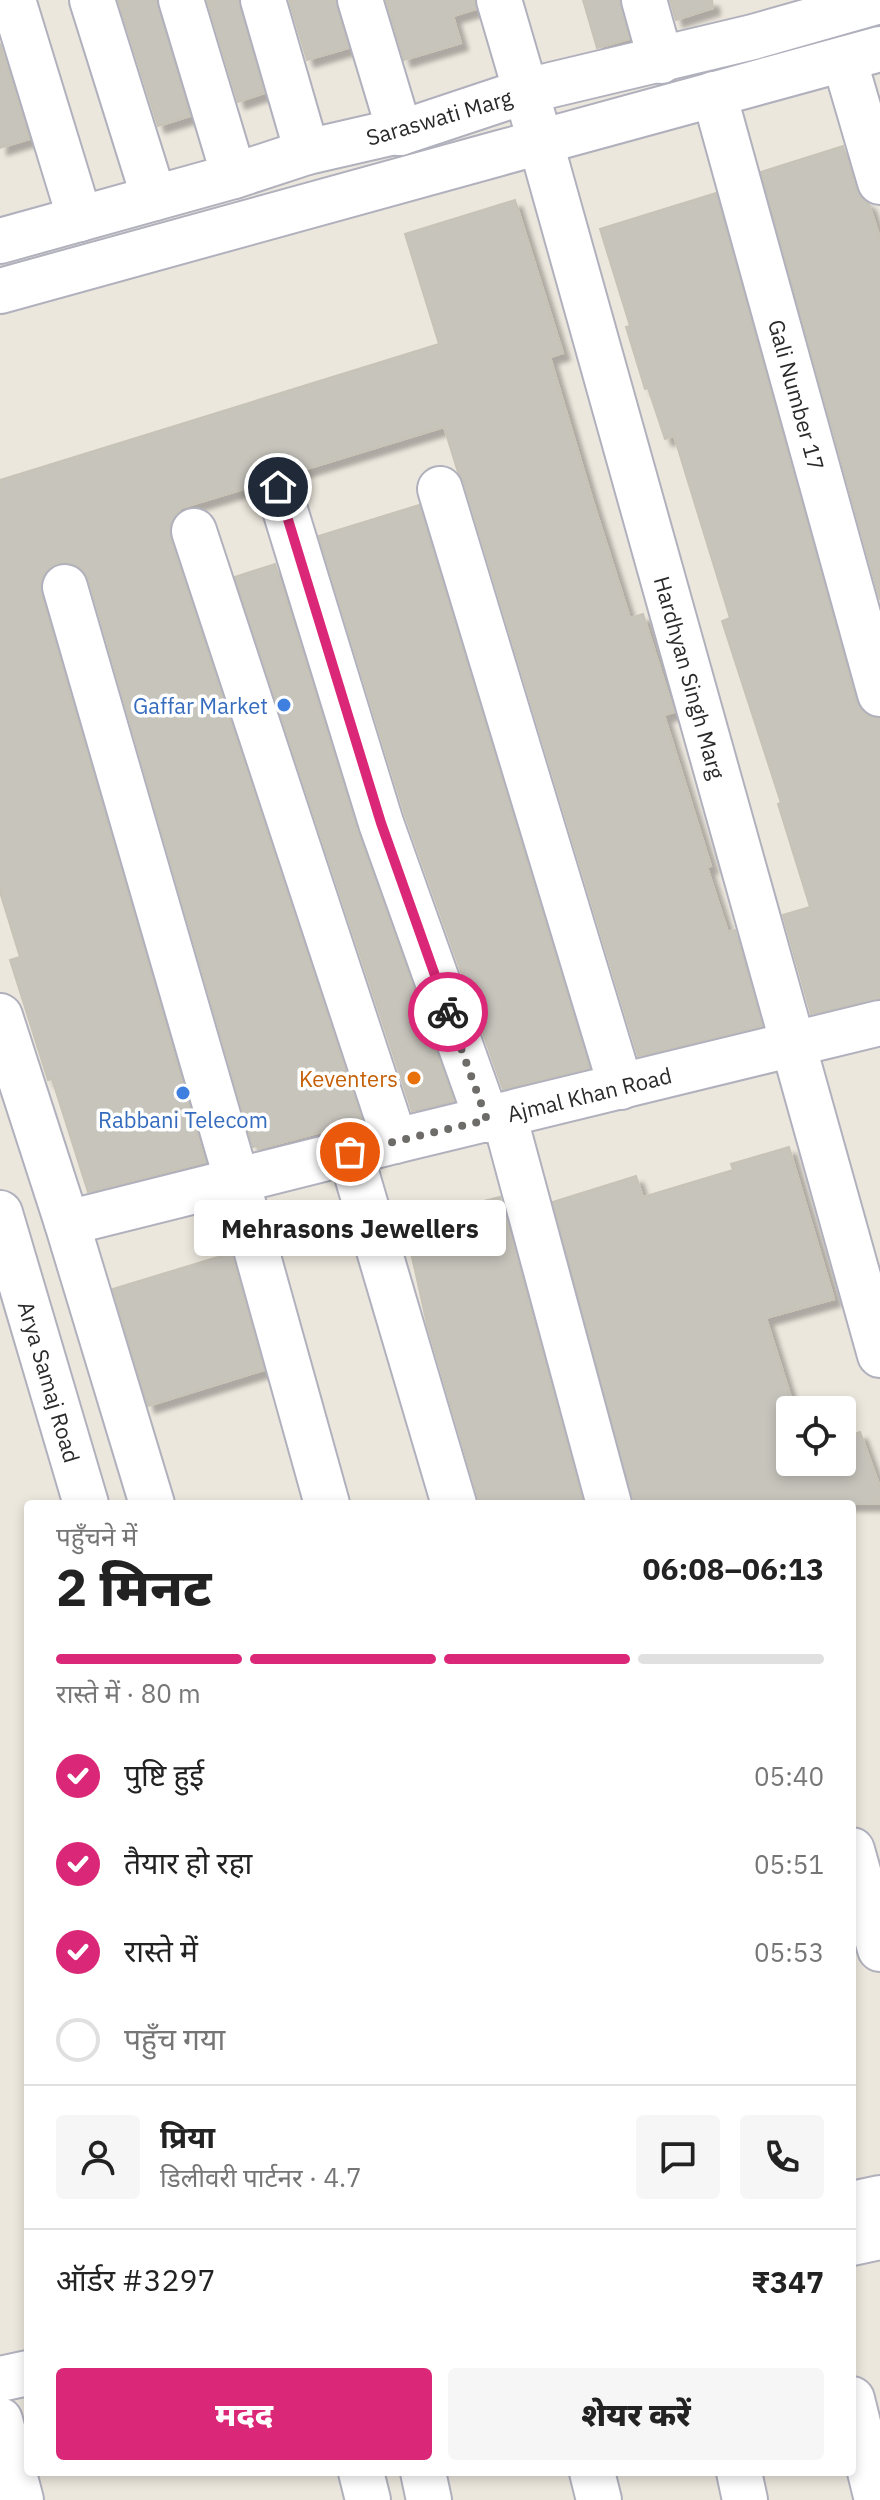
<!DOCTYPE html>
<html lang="hi">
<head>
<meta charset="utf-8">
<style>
  :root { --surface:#fff; --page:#f6f6f6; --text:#222; --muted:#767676; --line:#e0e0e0; --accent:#db2777 }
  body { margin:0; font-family:"IBM Plex Sans","Noto Sans Devanagari",sans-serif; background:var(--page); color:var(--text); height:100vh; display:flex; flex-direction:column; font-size:30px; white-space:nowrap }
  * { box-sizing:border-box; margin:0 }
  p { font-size:26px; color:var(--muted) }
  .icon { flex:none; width:44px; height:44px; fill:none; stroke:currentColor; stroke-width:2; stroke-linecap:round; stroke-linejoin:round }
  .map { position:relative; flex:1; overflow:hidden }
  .drawer { position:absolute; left:24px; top:1500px; width:832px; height:976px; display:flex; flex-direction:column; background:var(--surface); border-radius:8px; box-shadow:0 4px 12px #0003 }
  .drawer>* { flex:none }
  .buttons { position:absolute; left:776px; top:1396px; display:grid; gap:16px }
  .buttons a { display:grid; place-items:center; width:80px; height:80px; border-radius:8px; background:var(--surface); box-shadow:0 4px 12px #0003; font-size:40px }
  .pin { position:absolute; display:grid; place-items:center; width:68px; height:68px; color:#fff; margin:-34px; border:4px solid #fff; border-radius:50%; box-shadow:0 2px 8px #0007 }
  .courier { position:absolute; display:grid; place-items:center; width:80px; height:80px; margin:-40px; border:6px solid #db2777; border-radius:50%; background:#fff; color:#222; box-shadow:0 2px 10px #0007 }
  .bubble { position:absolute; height:56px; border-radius:8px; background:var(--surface); box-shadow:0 4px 12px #0003; font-size:26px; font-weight:800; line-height:56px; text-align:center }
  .summary em { font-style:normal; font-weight:800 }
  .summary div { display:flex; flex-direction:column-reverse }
  .summary { display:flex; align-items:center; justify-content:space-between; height:136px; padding:0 32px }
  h1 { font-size:52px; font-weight:800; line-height:60px }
  .bar { display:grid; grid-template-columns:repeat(4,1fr); gap:12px 8px; align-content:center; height:96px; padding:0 32px }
  .bar i { height:10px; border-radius:6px; background:var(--line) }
  .bar .current { background:var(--accent) }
  .bar p { grid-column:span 4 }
  .line { display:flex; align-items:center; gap:20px; padding:0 32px; border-top:2px solid var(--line) }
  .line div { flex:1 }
  .round { display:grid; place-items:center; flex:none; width:84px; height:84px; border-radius:8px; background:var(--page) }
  ol { padding:0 32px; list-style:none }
  li { display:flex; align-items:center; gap:24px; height:88px }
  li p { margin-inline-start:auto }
  li .icon { padding:8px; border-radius:50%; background:var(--accent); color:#fff; stroke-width:4 }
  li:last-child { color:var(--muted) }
  li i { width:44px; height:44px; border:4px solid var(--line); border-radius:50% }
  .primary-button { display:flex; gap:16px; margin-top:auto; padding:16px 32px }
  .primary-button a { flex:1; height:92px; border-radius:8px; background:var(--accent); color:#fff; font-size:32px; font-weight:800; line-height:92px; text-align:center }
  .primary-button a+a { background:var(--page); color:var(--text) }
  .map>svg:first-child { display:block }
  .building { fill:#c7c4bc; stroke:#c7c3b6; stroke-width:2; filter:url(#shadow) }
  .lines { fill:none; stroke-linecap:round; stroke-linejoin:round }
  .minor-casing { stroke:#b0b1bd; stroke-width:48 }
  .minor { stroke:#fff; stroke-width:44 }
  .done { stroke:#6e6c69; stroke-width:8; stroke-dasharray:0 14.4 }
  .route { stroke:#db2777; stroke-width:10 }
  .shop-dot { fill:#3f7fe0; stroke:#fff; stroke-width:3 }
  .food-dot { fill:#e8710a; stroke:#fff; stroke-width:3 }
  .labels { text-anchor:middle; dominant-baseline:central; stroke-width:7; stroke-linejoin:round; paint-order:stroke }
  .street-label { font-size:22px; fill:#2a2a2a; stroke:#fff }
  .shop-label { font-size:22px; fill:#366cbe; stroke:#fff; text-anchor:end }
  .food-label { font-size:22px; fill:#c56008; stroke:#fff; text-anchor:end }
</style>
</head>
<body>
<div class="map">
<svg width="880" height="2500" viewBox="0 0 880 2500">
  <defs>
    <filter id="shadow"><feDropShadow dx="7" dy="7" stdDeviation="2" flood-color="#0004"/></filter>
  </defs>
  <rect width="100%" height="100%" fill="#ece7dd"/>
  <g class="building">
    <path d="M118,0H157L190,116L158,126Z"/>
    <path d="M207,0H239L264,93L238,102Z"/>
    <path d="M289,0H336L348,48L307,60Z"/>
    <path d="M386,0H475L476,9L453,16L461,43L404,60Z"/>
    <path d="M583,0H620L629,39L597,48Z"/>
    <path d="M670,0H712L713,8L676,20Z"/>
    <path d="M0,43L29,139L0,148Z"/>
    <path d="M843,146L856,189L862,199L869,204L880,238V600L761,172Z"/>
    <path d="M716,193L856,701L863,712L873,718H880V999L811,1014L783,915L810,907L778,804L781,803L722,621L730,618L674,436L665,439L648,388L645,389L626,327L630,326L600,229Z"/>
    <path d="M515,200L563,353L550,357L592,498L630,618L643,614L674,712L664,715L711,866L707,867L728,932L735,930L762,1026L638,1056L464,482L458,472L444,427L297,472L284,463H271L259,471L254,486L181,508L170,525V538L362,1121L258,1149L257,1146L253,1147L89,580L82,568L70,563H59L46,570L41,582V594L205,1162L88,1192L52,1079L48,1080L10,960L20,957L0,892V480L439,344L405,234Z"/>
    <path d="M419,505L589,1068L503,1089L405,815L319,536Z"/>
    <path d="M275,564L357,830L454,1101L412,1111L235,577Z"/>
    <path d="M789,1147L834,1299L766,1318L795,1410H790V1462H842V1438L860,1432L880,1487V1504H633L553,1202L636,1176L643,1197L733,1170L731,1164Z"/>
    <path d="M500,1197L583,1504H480L427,1324L404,1221Z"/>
    <path d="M231,1253L264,1370L148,1406L113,1289Z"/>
  </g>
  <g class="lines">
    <g class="minor-casing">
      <g id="minor">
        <path d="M13,0L80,219"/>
        <path d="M92,0L154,198"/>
        <path d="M181,0L234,176"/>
        <path d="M263,0L307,152"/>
        <path d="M360,0L400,133"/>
        <path id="s1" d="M499,0L540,140L880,1355"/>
        <path d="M644,0L661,61"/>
        <path d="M844,59L880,182"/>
        <path id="s2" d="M714,94L880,694"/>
        <path d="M0,241L234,176L307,152L394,132L400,133L526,91L753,37L880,1"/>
        <path d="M0,291C294,211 586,128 880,49"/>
        <path d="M278,487L381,823L487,1120"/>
        <path d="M440,489L621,1087"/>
        <path d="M194,531L395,1141"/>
        <path d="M65,587L237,1181L327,1504"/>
        <path d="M0,1016L67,1223L152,1504"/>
        <path d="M504,1115L609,1504"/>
        <path d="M350,1152L454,1504"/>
        <path id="s3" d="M0,1213L86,1504"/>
        <path id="s4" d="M67,1223L395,1141L880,1023"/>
        <path d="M852,1850L880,1949"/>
        <path d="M852,2204L880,2198"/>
        <path d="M852,2243L880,2237"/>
        <path d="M0,2379L28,2373"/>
        <path d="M852,2399L877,2500"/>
        <path d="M0,2420L21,2500"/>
        <path d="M361,2472L368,2500"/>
        <path d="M423,2472L429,2500"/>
        <path d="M592,2472L599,2500"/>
        <path d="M739,2472L745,2500"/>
      </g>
    </g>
    <use href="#minor" class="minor"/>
  </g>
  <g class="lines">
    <path class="done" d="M350,1152L487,1120L448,1012"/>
    <path class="route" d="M278,487L381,823L448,1012"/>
  </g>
  <g class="shop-dot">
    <circle cx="284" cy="705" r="8"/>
    <circle cx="183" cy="1093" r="8"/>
  </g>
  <circle class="food-dot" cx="414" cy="1078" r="8"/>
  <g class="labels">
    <g class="street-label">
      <text transform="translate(439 117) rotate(-16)">Saraswati Marg</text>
      <text stroke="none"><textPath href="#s2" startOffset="312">Gali Number 17</textPath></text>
      <text stroke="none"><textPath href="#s1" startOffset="704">Hardhyan Singh Marg</textPath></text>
      <text stroke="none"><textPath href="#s4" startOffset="538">Ajmal Khan Road</textPath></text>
      <text stroke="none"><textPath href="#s3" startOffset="176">Arya Samaj Road</textPath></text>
    </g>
    <g class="shop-label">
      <text x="268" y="705">Gaffar Market</text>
      <text x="183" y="1119" text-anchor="middle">Rabbani Telecom</text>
    </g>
    <g class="food-label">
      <text x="398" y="1078">Keventers</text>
    </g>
  </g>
</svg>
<div class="buttons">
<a><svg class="icon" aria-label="locate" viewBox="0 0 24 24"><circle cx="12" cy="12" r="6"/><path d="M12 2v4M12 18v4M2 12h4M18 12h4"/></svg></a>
</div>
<div class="pin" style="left:350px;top:1152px;background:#ea580c"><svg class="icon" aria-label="bag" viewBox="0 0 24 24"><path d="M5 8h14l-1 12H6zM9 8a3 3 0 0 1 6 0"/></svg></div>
<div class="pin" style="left:278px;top:487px;background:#1f2937"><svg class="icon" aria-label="home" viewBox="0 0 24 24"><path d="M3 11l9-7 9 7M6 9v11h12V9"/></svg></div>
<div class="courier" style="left:448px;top:1012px"><svg class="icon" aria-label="bike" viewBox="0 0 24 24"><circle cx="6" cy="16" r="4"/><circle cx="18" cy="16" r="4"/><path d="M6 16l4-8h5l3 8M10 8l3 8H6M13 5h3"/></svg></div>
<div class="bubble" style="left:194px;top:1200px;width:312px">Mehrasons Jewellers</div>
<section class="drawer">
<div class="summary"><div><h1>2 मिनट</h1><p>पहुँचने में</p></div><em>06:08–06:13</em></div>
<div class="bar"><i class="current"></i><i class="current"></i><i class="current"></i><i></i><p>रास्ते में · 80 m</p></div>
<ol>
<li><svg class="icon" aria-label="check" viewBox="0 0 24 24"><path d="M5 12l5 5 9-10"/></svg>पुष्टि हुई<p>05:40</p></li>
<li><svg class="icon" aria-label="check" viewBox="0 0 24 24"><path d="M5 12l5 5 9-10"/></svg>तैयार हो रहा<p>05:51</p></li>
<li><svg class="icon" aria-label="check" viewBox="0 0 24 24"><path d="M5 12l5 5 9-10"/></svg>रास्ते में<p>05:53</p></li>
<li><i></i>पहुँच गया</li>
</ol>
<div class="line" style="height:144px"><a class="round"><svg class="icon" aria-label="person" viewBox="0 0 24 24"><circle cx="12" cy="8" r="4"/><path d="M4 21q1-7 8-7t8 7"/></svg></a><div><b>प्रिया</b><p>डिलीवरी पार्टनर · 4.7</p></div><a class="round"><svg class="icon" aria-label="chat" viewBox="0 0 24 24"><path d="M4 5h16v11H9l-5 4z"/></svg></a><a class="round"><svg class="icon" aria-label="phone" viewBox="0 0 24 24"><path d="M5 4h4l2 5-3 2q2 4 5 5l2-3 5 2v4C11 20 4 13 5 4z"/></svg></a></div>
<div class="line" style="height:104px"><div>ऑर्डर #3297</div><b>₹347</b></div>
<div class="primary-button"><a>मदद</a><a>शेयर करें</a></div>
</section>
</div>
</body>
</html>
